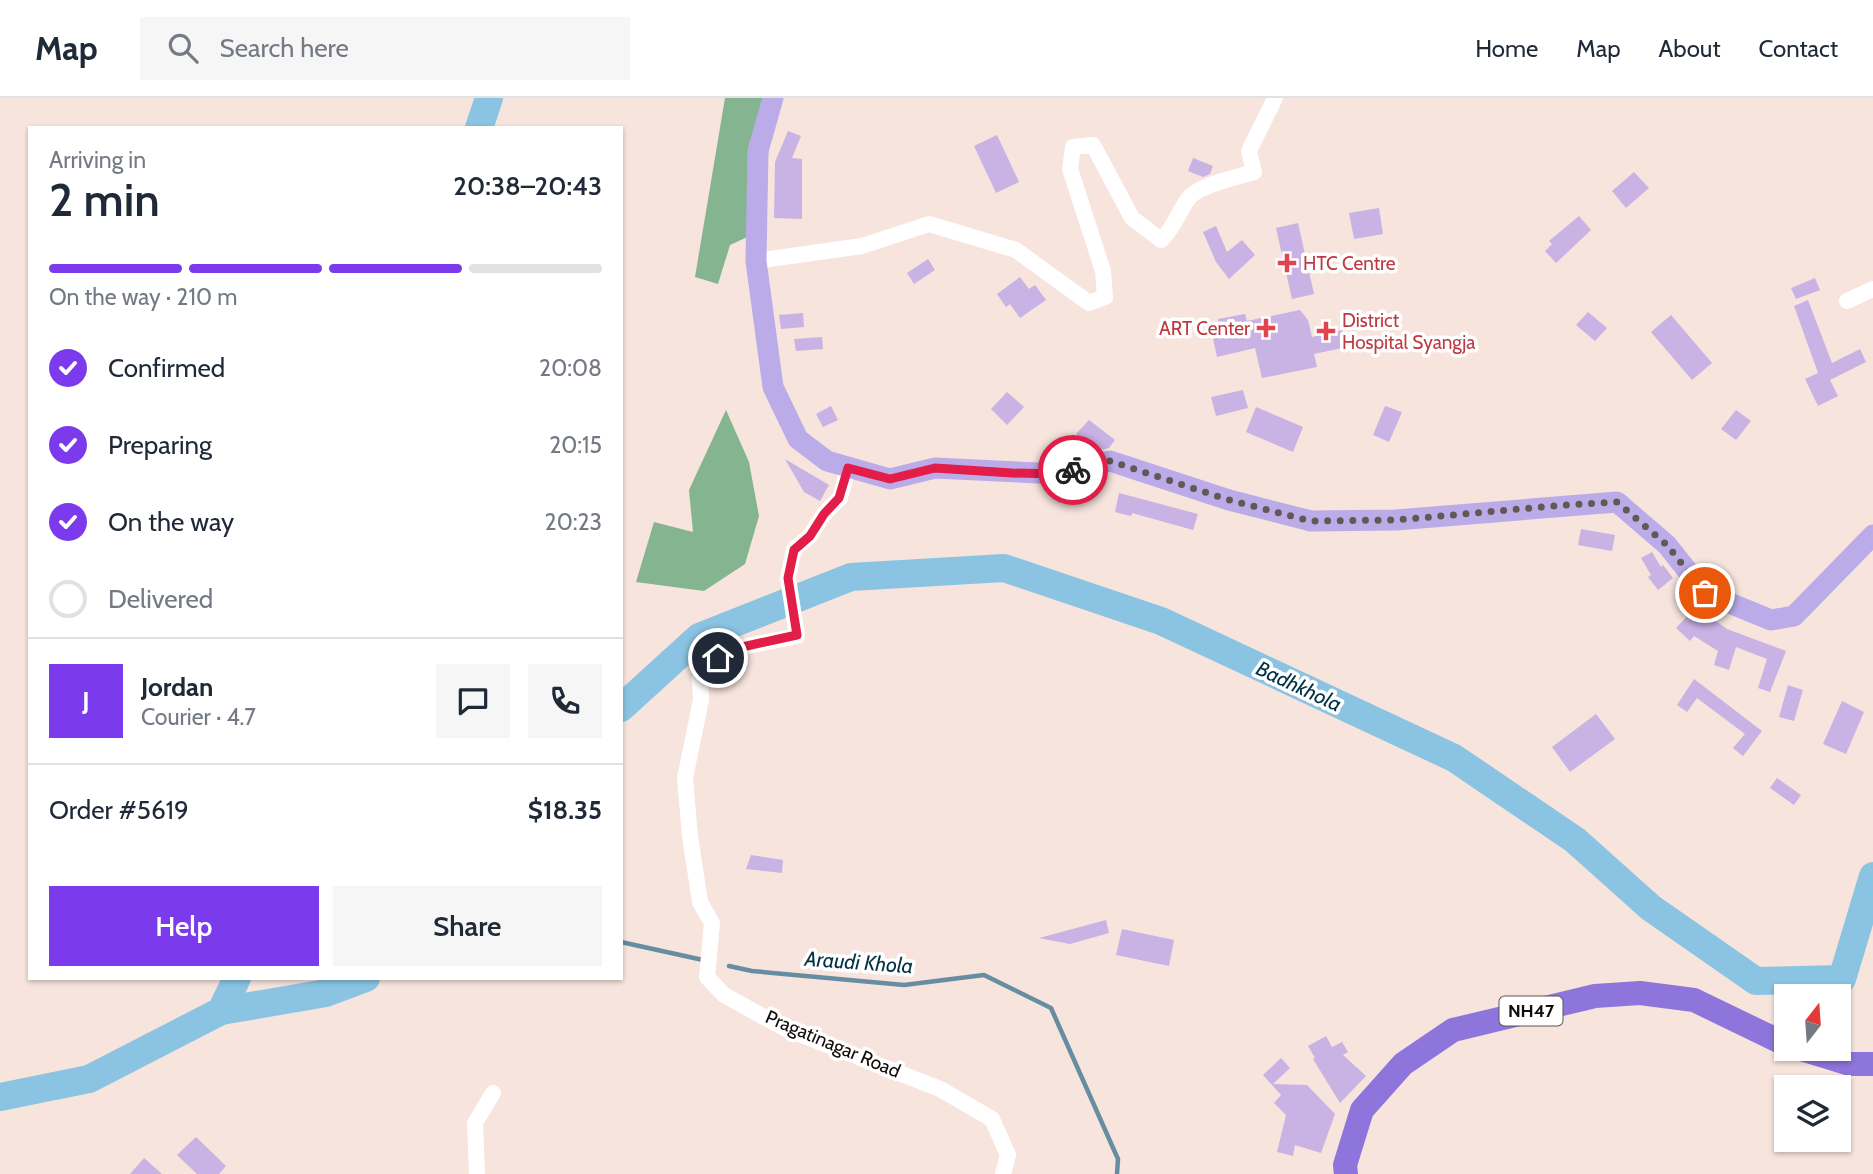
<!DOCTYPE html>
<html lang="en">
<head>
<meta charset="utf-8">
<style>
  :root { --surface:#fff; --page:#f6f6f7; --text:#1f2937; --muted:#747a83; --line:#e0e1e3; --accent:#7c3aed }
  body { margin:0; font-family:Cabin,sans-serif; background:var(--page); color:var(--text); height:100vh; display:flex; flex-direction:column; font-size:26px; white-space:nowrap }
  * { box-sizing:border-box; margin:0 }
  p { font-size:23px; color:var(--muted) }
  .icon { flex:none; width:38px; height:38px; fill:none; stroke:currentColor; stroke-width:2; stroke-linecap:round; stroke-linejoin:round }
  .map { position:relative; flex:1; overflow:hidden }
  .side { position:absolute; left:28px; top:28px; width:595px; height:854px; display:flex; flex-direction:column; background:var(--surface); border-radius:0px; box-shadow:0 2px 5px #0004 }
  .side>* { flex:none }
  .needle { width:46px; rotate:17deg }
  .buttons { position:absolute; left:1774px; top:886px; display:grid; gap:14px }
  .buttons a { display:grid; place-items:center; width:77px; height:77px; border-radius:0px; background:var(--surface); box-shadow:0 2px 5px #0004; font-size:35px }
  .pin { position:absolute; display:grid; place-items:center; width:60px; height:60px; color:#fff; margin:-30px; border:4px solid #fff; border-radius:50%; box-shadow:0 2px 7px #0007 }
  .courier { position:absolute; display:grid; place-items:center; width:70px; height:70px; margin:-35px; border:5px solid #e11d48; border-radius:50%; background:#fff; color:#222; box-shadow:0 2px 9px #0007 }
  .overview em { font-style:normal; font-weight:600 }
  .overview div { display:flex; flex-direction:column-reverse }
  .overview { display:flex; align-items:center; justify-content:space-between; height:119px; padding:0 21px }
  h1 { font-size:46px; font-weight:600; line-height:52px }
  .bar { display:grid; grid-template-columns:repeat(4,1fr); gap:10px 7px; align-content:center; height:84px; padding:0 21px }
  .bar i { height:9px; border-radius:5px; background:var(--line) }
  .bar .selected { background:var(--accent) }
  .bar p { grid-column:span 4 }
  .line { display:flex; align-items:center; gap:18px; padding:0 21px; border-top:2px solid var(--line) }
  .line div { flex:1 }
  .round { display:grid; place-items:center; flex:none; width:74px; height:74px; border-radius:0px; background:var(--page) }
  ol { padding:0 21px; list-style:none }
  li { display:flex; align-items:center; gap:21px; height:77px }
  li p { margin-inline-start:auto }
  li .icon { padding:7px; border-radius:50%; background:var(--accent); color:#fff; stroke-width:4 }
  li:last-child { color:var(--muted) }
  li i { width:38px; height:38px; border:4px solid var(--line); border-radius:50% }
  .action { display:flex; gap:14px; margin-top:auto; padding:14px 21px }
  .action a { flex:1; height:80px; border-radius:0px; background:var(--accent); color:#fff; font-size:28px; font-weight:600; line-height:80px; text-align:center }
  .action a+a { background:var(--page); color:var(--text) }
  header { display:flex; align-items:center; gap:42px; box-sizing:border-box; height:98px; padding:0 35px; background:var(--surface); border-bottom:2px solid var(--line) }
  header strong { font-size:33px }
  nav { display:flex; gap:38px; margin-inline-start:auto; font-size:24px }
  .search { width:490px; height:63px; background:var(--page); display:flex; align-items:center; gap:18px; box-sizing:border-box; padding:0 24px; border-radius:0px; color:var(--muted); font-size:26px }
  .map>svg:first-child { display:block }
  .forest { fill:#84b490 }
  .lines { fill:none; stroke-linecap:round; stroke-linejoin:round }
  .stream { stroke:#668da2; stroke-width:4.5 }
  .river { stroke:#8ac4e2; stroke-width:28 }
  .building { fill:#c9b2e4 }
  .minor { stroke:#fff; stroke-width:16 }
  .major { stroke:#bbace9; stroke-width:21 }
  .highway { stroke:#8d75db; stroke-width:24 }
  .done { stroke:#625854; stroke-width:7; stroke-dasharray:0 12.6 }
  .route { stroke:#e11d48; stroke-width:9 }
  .health-dot { fill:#e0444e; stroke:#fff; stroke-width:2.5 }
  .labels { text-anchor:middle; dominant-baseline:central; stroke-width:7; stroke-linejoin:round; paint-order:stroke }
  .shield { fill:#fff; stroke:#595654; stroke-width:2 }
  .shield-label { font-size:18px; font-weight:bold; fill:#120d0b }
  .health-label { font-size:19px; fill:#be3a42; stroke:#fff; text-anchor:start }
  .street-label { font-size:19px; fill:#120d0b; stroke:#fff }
  .water-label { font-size:21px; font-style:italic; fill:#003145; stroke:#fff }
</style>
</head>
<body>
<header>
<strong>Map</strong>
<div class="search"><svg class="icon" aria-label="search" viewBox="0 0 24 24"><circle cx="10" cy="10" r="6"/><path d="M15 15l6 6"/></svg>Search here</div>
<nav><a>Home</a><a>Map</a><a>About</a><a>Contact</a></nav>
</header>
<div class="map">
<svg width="1873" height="1076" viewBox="0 0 1873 1076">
  <rect width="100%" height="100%" fill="#f6e4dd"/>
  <g class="forest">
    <path d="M725,0H778L754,136L730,147L718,186L695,179Z"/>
    <path d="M726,312L749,364L759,418L745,466L704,493L636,484L654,424L693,434L689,392Z"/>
  </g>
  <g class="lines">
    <g class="stream">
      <path d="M621,844L703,862"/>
      <path d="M729,868L752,873L904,887L984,877L1051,910L1118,1061L1117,1076"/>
    </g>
    <g class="river">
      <path d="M479,30L489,0"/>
      <path d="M621,610L699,539L851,479L1004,470L1161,523L1454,660L1575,742L1651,810L1756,883L1842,881L1873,778"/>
      <path d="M221,913L326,895L366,880"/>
      <path d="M0,999L89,981L221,913L237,880"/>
    </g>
  </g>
  <g class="building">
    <path d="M788,33L801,38L792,60L802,61V121L774,120L775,64Z"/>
    <path d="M997,37L1019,84L996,95L974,48Z"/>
    <path d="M1193,60L1213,68L1210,76L1203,79L1188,73Z"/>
    <path d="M1634,74L1649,90L1626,110L1612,93Z"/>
    <path d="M1379,110L1383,136L1354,141L1349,115Z"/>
    <path d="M1579,118L1591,132L1556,165L1545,153L1552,146L1549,143Z"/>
    <path d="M1298,125L1314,196L1292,201L1276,130Z"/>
    <path d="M1216,128L1227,154L1242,142L1255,157L1229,181L1216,164L1203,134Z"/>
    <path d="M928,161L935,172L914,186L907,175Z"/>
    <path d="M1020,179L1029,191L1035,187L1046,202L1020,220L1010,206L1006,209L997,196Z"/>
    <path d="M1815,180L1820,192L1796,201L1791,190Z"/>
    <path d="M1808,202L1832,265L1860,251L1866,264L1830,282L1838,298L1818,308L1805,281L1818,275L1794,208Z"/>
    <path d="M1300,212L1308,222L1312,239L1343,232L1347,249L1314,256L1317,269L1262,280L1255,250L1217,259L1211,231L1219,229L1218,221L1245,216L1247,223Z"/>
    <path d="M1588,214L1607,230L1595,243L1576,227Z"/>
    <path d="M803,215L804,229L781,231L779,217Z"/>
    <path d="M1671,217L1712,265L1692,282L1651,234Z"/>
    <path d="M822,239L823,251L796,253L794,241Z"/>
    <path d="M1243,292L1248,310L1216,318L1211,299Z"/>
    <path d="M1007,294L1024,309L1007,327L991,311Z"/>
    <path d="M831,308L838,322L823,329L816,316Z"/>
    <path d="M1385,308L1402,314L1389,344L1373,337Z"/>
    <path d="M1256,309L1303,329L1293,354L1246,334Z"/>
    <path d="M1736,312L1751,323L1736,342L1721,331Z"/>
    <path d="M1089,322L1115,342L1109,350L1096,353L1076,336Z"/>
    <path d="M785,361L829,387L820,403L804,394Z"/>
    <path d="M1119,395L1198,416L1193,432L1132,415L1131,418L1115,414Z"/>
    <path d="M1581,431L1615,437L1612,453L1578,447Z"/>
    <path d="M1652,454L1661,469L1663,467L1673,480L1658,492L1648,479L1651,477L1641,460Z"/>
    <path d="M1696,509L1727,531L1786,553L1770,594L1758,590L1767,561L1736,549L1729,572L1714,567L1718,553L1694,538L1690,543L1676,530Z"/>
    <path d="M1694,581L1762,633L1743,658L1733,650L1745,636L1697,600L1687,614L1677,607Z"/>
    <path d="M1788,587L1803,592L1794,623L1779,619Z"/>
    <path d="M1842,603L1864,614L1846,656L1823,646Z"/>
    <path d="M1596,616L1615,641L1570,674L1552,649Z"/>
    <path d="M1777,680L1801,697L1794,707L1770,690Z"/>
    <path d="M751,757L783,762L782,775L746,771Z"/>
    <path d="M1106,822L1109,835L1070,846L1039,840Z"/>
    <path d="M1122,831L1174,842L1169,868L1116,857Z"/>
    <path d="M1326,938L1332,949L1342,944L1348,954L1343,957L1366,978L1340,1005L1313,961L1315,960L1308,948Z"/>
    <path d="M1281,960L1290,970L1273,986L1307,987L1335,1016L1321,1055L1295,1047L1293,1058L1277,1054L1286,1017L1274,1005L1281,997L1263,977Z"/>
    <path d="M196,1039L226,1068L219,1076H197L177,1057Z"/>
    <path d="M144,1060L162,1076H130Z"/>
  </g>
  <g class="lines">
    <g class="minor">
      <path d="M756,163L862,148L929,126L1016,152L1089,205L1105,199L1103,173L1070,71L1073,49L1093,47L1132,120L1161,142C1174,130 1178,115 1188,101C1197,87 1238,79 1254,74L1249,53L1275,0"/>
      <path d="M1847,203L1873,191"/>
      <path d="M848,370L840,400L824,416L810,438L794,451L788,480L797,538L742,549L718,560L708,565L700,581L701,602L685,680L690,738L700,804L712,825L707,879L724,897L784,930L940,991L992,1021L1008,1057L1003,1076"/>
      <path d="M477,1076L475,1025L493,995"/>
    </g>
    <path class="major" d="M773,0L758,53L756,163L773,289L798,341L827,363L890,381L935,370L1059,376L1110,363L1229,402L1311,423L1396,422L1617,404L1667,447L1705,495L1771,522L1794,518L1873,437"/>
    <g class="highway">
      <path d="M1798,950L1850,966H1873"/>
      <path d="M1346,1076L1345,1067L1362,1012L1403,966L1453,932L1595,898L1640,895L1694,902L1787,947"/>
    </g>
  </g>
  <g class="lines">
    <path class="done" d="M1073,372L1110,363L1229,402L1311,423L1396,422L1565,407L1617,404L1667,447L1705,495"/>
    <path class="route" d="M718,560L742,549L797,537L788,480L794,452L810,438L824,416L839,400L848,370L890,381L935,370L1012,375L1059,376L1073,372"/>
  </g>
  <g class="health-dot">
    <path d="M1283.5 154.5h7v7h7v7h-7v7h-7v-7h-7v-7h7z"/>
    <path d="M1262.5 219.5h7v7h7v7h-7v7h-7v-7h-7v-7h7z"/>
    <path d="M1322.5 222.5h7v7h7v7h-7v7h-7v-7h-7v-7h7z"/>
  </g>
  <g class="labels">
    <rect class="shield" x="1499.5" y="898.5" width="63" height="29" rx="5"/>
    <g class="shield-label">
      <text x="1531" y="913">NH47</text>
    </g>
    <g class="health-label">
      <text x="1303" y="165">HTC Centre</text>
      <text x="1342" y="222">District<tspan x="1342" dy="22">Hospital Syangja</tspan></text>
      <text x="1250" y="230" text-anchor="end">ART Center</text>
    </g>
    <g class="street-label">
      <text transform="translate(833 946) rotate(23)">Pragatinagar Road</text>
    </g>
    <g class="water-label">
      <text transform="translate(1299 588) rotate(25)">Badhkhola</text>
      <text transform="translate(859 864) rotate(4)">Araudi Khola</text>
    </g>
  </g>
</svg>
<div class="buttons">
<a><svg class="needle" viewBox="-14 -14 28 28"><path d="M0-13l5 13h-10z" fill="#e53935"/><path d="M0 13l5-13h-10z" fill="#747a83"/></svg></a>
<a><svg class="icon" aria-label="layers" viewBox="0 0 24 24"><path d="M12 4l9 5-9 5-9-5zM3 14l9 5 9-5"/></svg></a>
</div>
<div class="pin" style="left:1705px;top:495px;background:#ea580c"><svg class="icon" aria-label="bag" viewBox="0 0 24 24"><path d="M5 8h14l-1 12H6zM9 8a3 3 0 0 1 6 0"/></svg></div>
<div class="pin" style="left:718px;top:560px;background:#1f2937"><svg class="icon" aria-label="home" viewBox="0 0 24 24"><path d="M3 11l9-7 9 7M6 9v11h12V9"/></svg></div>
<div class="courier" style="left:1073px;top:372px"><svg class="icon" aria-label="bike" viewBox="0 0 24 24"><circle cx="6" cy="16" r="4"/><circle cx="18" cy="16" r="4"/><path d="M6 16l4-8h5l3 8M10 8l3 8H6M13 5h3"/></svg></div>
<section class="side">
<div class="overview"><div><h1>2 min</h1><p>Arriving in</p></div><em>20:38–20:43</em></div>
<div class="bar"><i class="selected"></i><i class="selected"></i><i class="selected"></i><i></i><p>On the way · 210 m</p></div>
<ol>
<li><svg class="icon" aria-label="check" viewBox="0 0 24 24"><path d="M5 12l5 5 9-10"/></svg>Confirmed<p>20:08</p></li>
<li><svg class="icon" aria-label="check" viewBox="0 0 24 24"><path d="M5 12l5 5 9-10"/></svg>Preparing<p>20:15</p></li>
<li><svg class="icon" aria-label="check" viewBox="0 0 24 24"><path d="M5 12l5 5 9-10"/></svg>On the way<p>20:23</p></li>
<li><i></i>Delivered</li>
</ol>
<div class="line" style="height:126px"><b class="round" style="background:var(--accent);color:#fff">J</b><div><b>Jordan</b><p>Courier · 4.7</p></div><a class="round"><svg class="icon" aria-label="chat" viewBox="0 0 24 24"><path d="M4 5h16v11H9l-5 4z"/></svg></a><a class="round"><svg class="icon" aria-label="phone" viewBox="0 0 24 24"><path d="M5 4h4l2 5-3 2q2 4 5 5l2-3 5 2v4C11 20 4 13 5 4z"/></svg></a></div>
<div class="line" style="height:91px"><div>Order #5619</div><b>$18.35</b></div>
<div class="action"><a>Help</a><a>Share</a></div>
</section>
</div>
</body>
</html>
